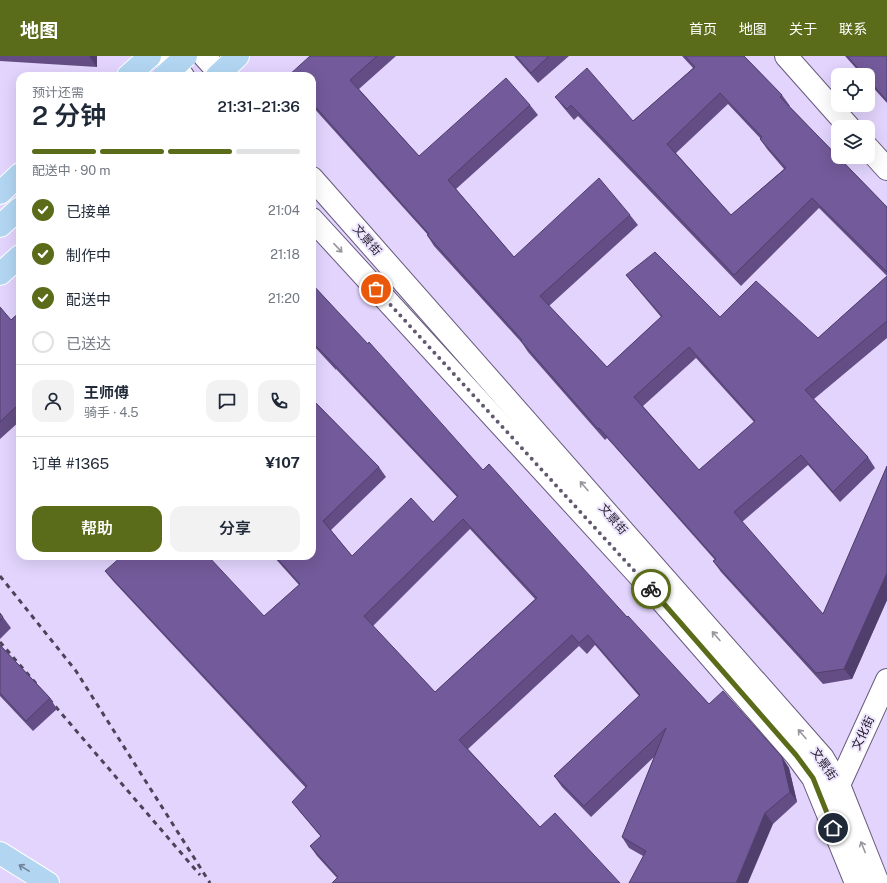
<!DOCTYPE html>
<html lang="zh">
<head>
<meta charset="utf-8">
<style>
  :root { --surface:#fff; --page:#f2f2f3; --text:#1f2937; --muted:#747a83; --line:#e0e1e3; --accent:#5a6c19 }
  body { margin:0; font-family:"Public Sans","Noto Sans SC",sans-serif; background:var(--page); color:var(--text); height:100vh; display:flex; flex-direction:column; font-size:15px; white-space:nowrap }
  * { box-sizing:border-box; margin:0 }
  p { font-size:13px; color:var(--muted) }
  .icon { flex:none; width:22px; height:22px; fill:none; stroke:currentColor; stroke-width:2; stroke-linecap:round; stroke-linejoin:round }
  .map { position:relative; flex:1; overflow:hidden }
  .details { position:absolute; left:16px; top:16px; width:300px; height:488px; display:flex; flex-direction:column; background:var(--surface); border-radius:12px; box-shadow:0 4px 16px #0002 }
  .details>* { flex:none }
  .buttons { position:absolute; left:831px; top:12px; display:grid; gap:8px }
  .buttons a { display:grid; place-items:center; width:44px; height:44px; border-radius:8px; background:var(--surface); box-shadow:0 4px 16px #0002; font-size:20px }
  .pin { position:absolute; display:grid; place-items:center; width:34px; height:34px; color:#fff; margin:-17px; border:2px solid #fff; border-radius:50%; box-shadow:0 1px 4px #0007 }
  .courier { position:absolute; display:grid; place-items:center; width:40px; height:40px; margin:-20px; border:3px solid #5a6c19; border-radius:50%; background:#fff; color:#222; box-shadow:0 1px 5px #0007 }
  .summary em { font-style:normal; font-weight:600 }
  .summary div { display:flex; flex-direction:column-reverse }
  .summary { display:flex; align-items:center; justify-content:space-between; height:68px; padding:0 16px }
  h1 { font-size:26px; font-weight:600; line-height:30px }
  .bar { display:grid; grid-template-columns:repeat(4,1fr); gap:6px 4px; align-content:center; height:48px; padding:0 16px }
  .bar i { height:5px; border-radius:3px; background:var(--line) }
  .bar .current { background:var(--accent) }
  .bar p { grid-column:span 4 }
  .line { display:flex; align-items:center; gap:10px; padding:0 16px; border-top:1px solid var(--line) }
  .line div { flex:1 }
  .round { display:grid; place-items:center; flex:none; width:42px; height:42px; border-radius:12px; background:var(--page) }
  ol { padding:0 16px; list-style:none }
  li { display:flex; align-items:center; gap:12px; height:44px }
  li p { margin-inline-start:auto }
  li .icon { padding:4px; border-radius:50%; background:var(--accent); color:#fff; stroke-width:4 }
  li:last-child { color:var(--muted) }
  li i { width:22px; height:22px; border:2px solid var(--line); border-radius:50% }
  .button { display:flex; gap:8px; margin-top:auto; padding:8px 16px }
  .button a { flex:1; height:46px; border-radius:12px; background:var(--accent); color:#fff; font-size:16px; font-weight:600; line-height:46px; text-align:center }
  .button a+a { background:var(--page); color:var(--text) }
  header { display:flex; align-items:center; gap:24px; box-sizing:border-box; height:56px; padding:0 20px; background:var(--accent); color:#fff }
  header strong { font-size:19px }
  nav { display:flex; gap:22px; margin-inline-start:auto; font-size:14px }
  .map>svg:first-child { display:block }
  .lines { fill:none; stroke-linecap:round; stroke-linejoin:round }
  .tertiary-casing { stroke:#66597c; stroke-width:24 }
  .secondary-casing { stroke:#66597c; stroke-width:24 }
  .trunk-casing { stroke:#fff; stroke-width:24 }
  .tertiary { stroke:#fff; stroke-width:22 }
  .secondary { stroke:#fff; stroke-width:22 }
  .trunk { stroke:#b2d6f2; stroke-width:22 }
  .rail { stroke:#4b4358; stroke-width:3; stroke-dasharray:5 5; stroke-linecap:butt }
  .trunk-bridge-casing { stroke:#fff; stroke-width:24; stroke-linecap:butt }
  .trunk-bridge { stroke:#b2d6f2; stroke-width:22 }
  .wall { fill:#634d84; fill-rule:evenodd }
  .shaded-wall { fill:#503f6c }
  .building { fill:#735a9a; stroke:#503f6c; fill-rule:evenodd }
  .oneway { stroke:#99979d }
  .oneway2 { stroke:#6f8096 }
  .done { stroke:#625971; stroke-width:4; stroke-dasharray:0 7.2 }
  .route { stroke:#5a6c19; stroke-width:5 }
  .labels { text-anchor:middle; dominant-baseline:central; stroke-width:4; stroke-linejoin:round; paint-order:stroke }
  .street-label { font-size:12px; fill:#1d1726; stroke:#ede4fd }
</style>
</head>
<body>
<header>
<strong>地图</strong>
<nav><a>首页</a><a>地图</a><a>关于</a><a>联系</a></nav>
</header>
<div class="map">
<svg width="887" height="827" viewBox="0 0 887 827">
  <rect width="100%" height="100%" fill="#e2d4fd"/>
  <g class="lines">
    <g class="tertiary-casing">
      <g id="tertiary">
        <path d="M786,0L849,71"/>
        <path d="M868,92L887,113"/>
        <path d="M839,729L887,624"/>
      </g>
    </g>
    <g class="secondary-casing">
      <g id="secondary">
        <path d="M165,0L183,20"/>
        <path d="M204,0L222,20"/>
        <path d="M312,122L823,702L839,729L878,827"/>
        <path d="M312,163L654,536L796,699L813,722L856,827"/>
      </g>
    </g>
    <g class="trunk-casing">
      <g id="trunk">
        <path d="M128,20L150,0"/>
        <path d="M217,20L238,0"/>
        <path d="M0,137L20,118"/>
        <path d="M0,170L20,152"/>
        <path d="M0,218L20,200"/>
        <path d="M0,797L48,827"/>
      </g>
    </g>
    <use href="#tertiary" class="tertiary"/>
    <use href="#secondary" class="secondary"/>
    <use href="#trunk" class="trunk"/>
    <g class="rail">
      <path d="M0,520L76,615L210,827"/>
      <path d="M0,586L39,631"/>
      <path d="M49,643L200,819"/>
    </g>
    <g class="trunk-bridge-casing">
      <path id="trunk-bridge" d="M164,20L186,0"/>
    </g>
    <use href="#trunk-bridge" class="trunk-bridge"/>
  </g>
  <g class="wall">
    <path d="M0,0H97V11L0,5Z"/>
    <path d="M310,0H396L359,33L419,100L530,49L538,59L456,133L514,201L630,159L638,169L549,250L607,311L661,261L634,229L626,219L720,261L818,282L887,220V282L814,343L868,401L875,412L840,446L808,409L742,466L823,558L887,410V544L852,623L823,628L721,516L713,505L715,504L607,382L605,384L528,296L522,287L434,190L427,179H428L312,50V20ZM696,302L754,366L699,414L643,350Z"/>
    <path d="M514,0H569L538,27Z"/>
    <path d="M682,0H744L782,39L790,50H789L887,151V220L819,152L741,230L578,60L574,64L563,51L555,41L633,65L693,12ZM728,48L760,82V83L767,93L784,113L731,159L676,97Z"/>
    <path d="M845,0H887V47L868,26V19H862Z"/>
    <path d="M312,228L483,414L627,561L709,648L782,701L789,712L797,746L773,768L643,800L629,792L622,781L654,701L591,761L562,731L554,720L639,640L595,589L587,598L579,590L468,693L540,771L620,827L337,822L317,800L310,790L321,781L300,756L292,746L306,732L113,525L105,515L264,560L299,529L273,500H312V343L379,411L386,421L331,474L352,500L433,466L457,441L336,313V314L312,288ZM470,473L535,543L435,636L373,570Z"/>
    <path d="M0,251L11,264L20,256V365L0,383Z"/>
    <path d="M0,557L11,572L0,583Z"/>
    <path d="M0,589L50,642L57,653L33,675L0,640Z"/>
  </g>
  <g class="shaded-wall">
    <path d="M89,0H97V11Z"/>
    <path d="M887,517V544L852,623L844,613Z"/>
    <path d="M782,701L789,712L797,746L790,736Z"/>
    <path d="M765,757L773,768L748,827H736Z"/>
  </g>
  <g class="building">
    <path d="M310,0H377L350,24L419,100L506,22L530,49L448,124L514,201L599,122L630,159L540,240L607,311L662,260L626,219L655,196L720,261L756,225L818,282L887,220V265L805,334L868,401L833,436L801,399L734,456L823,558L887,410V517L844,613L816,617L713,505L716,503L599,372L598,373L521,285L522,284L427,179L429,178L312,47V20H288ZM689,291L755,365L699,414L634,341Z"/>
    <path d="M516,0H549L531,17Z"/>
    <path d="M685,0H744L782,39L780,41L887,151V216L812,142L734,219L571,49L567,53L555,41L587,12L633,65L695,11ZM720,37L762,81L760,83L786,112L731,159L667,88Z"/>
    <path d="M847,0H887V45L868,23V19H864Z"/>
    <path d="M312,228L368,288L369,286L483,414L489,408L627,561L628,560L709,648L723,635L782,701L790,736L765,757L736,827H629L646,795L622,781L666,672L584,750L554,720L640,639L588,579L579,587L572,579L459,684L540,771L555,757L620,827H332L338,821L310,790L321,780L292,746L307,730L105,515L122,500H208L264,560L300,528L275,500H312V343L379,411L323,465L352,500L411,442L433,466L458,440L329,303L312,286ZM463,463L537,542L435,636L364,560Z"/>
    <path d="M0,251L11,264L20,256V347L0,366Z"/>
    <path d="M0,557L3,561L0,565Z"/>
    <path d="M0,589L50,642L26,665L0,637Z"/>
  </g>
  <defs><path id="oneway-shaft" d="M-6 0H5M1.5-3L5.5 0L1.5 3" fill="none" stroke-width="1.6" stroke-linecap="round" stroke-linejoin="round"/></defs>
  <g class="oneway">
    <use href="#oneway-shaft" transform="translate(338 192) rotate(47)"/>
    <use href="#oneway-shaft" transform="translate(584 430) rotate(-131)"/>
    <use href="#oneway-shaft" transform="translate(716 580) rotate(-131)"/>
    <use href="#oneway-shaft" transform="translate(802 678) rotate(-131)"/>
    <use href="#oneway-shaft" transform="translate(863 791) rotate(-112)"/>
  </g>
  <use class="oneway2" href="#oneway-shaft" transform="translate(24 812) rotate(-148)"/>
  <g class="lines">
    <path class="done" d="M376,233L651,533"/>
    <path class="route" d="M651,533L796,699L813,722L833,772"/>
  </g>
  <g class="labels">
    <g class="street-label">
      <text transform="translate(367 184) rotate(49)">文景街</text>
      <text transform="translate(613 463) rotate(49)">文景街</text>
      <text transform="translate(863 677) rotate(-65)">文化街</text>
      <text transform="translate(824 708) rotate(56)">文景街</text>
    </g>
  </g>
</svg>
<div class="buttons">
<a><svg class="icon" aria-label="locate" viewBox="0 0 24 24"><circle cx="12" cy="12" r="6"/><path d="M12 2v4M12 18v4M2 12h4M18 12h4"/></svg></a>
<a><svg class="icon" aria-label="layers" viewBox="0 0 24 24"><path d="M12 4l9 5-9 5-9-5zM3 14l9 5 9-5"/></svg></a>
</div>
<div class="pin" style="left:376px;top:233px;background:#ea580c"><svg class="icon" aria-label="bag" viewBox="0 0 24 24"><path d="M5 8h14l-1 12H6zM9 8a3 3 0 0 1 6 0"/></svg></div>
<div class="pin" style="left:833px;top:772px;background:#1f2937"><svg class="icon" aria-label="home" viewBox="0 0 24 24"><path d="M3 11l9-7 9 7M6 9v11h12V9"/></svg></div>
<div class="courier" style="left:651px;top:533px"><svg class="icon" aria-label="bike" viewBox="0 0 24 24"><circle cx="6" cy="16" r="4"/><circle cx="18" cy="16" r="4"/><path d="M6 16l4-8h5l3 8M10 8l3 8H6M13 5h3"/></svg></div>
<section class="details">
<div class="summary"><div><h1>2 分钟</h1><p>预计还需</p></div><em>21:31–21:36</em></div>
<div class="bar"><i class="current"></i><i class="current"></i><i class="current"></i><i></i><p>配送中 · 90 m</p></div>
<ol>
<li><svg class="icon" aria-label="check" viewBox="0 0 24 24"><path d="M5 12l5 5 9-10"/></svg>已接单<p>21:04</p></li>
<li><svg class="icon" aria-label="check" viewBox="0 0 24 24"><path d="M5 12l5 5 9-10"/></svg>制作中<p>21:18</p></li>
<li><svg class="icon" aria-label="check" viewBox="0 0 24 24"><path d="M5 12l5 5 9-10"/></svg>配送中<p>21:20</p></li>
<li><i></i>已送达</li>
</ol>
<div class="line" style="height:72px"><a class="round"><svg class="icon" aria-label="person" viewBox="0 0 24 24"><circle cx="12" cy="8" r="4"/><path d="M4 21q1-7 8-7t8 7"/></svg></a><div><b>王师傅</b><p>骑手 · 4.5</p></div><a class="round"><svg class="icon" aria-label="chat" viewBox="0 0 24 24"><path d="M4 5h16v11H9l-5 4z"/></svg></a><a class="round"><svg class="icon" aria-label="phone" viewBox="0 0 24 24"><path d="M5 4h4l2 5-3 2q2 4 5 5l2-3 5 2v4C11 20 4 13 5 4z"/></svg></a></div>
<div class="line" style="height:52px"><div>订单 #1365</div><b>¥107</b></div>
<div class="button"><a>帮助</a><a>分享</a></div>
</section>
</div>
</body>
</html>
